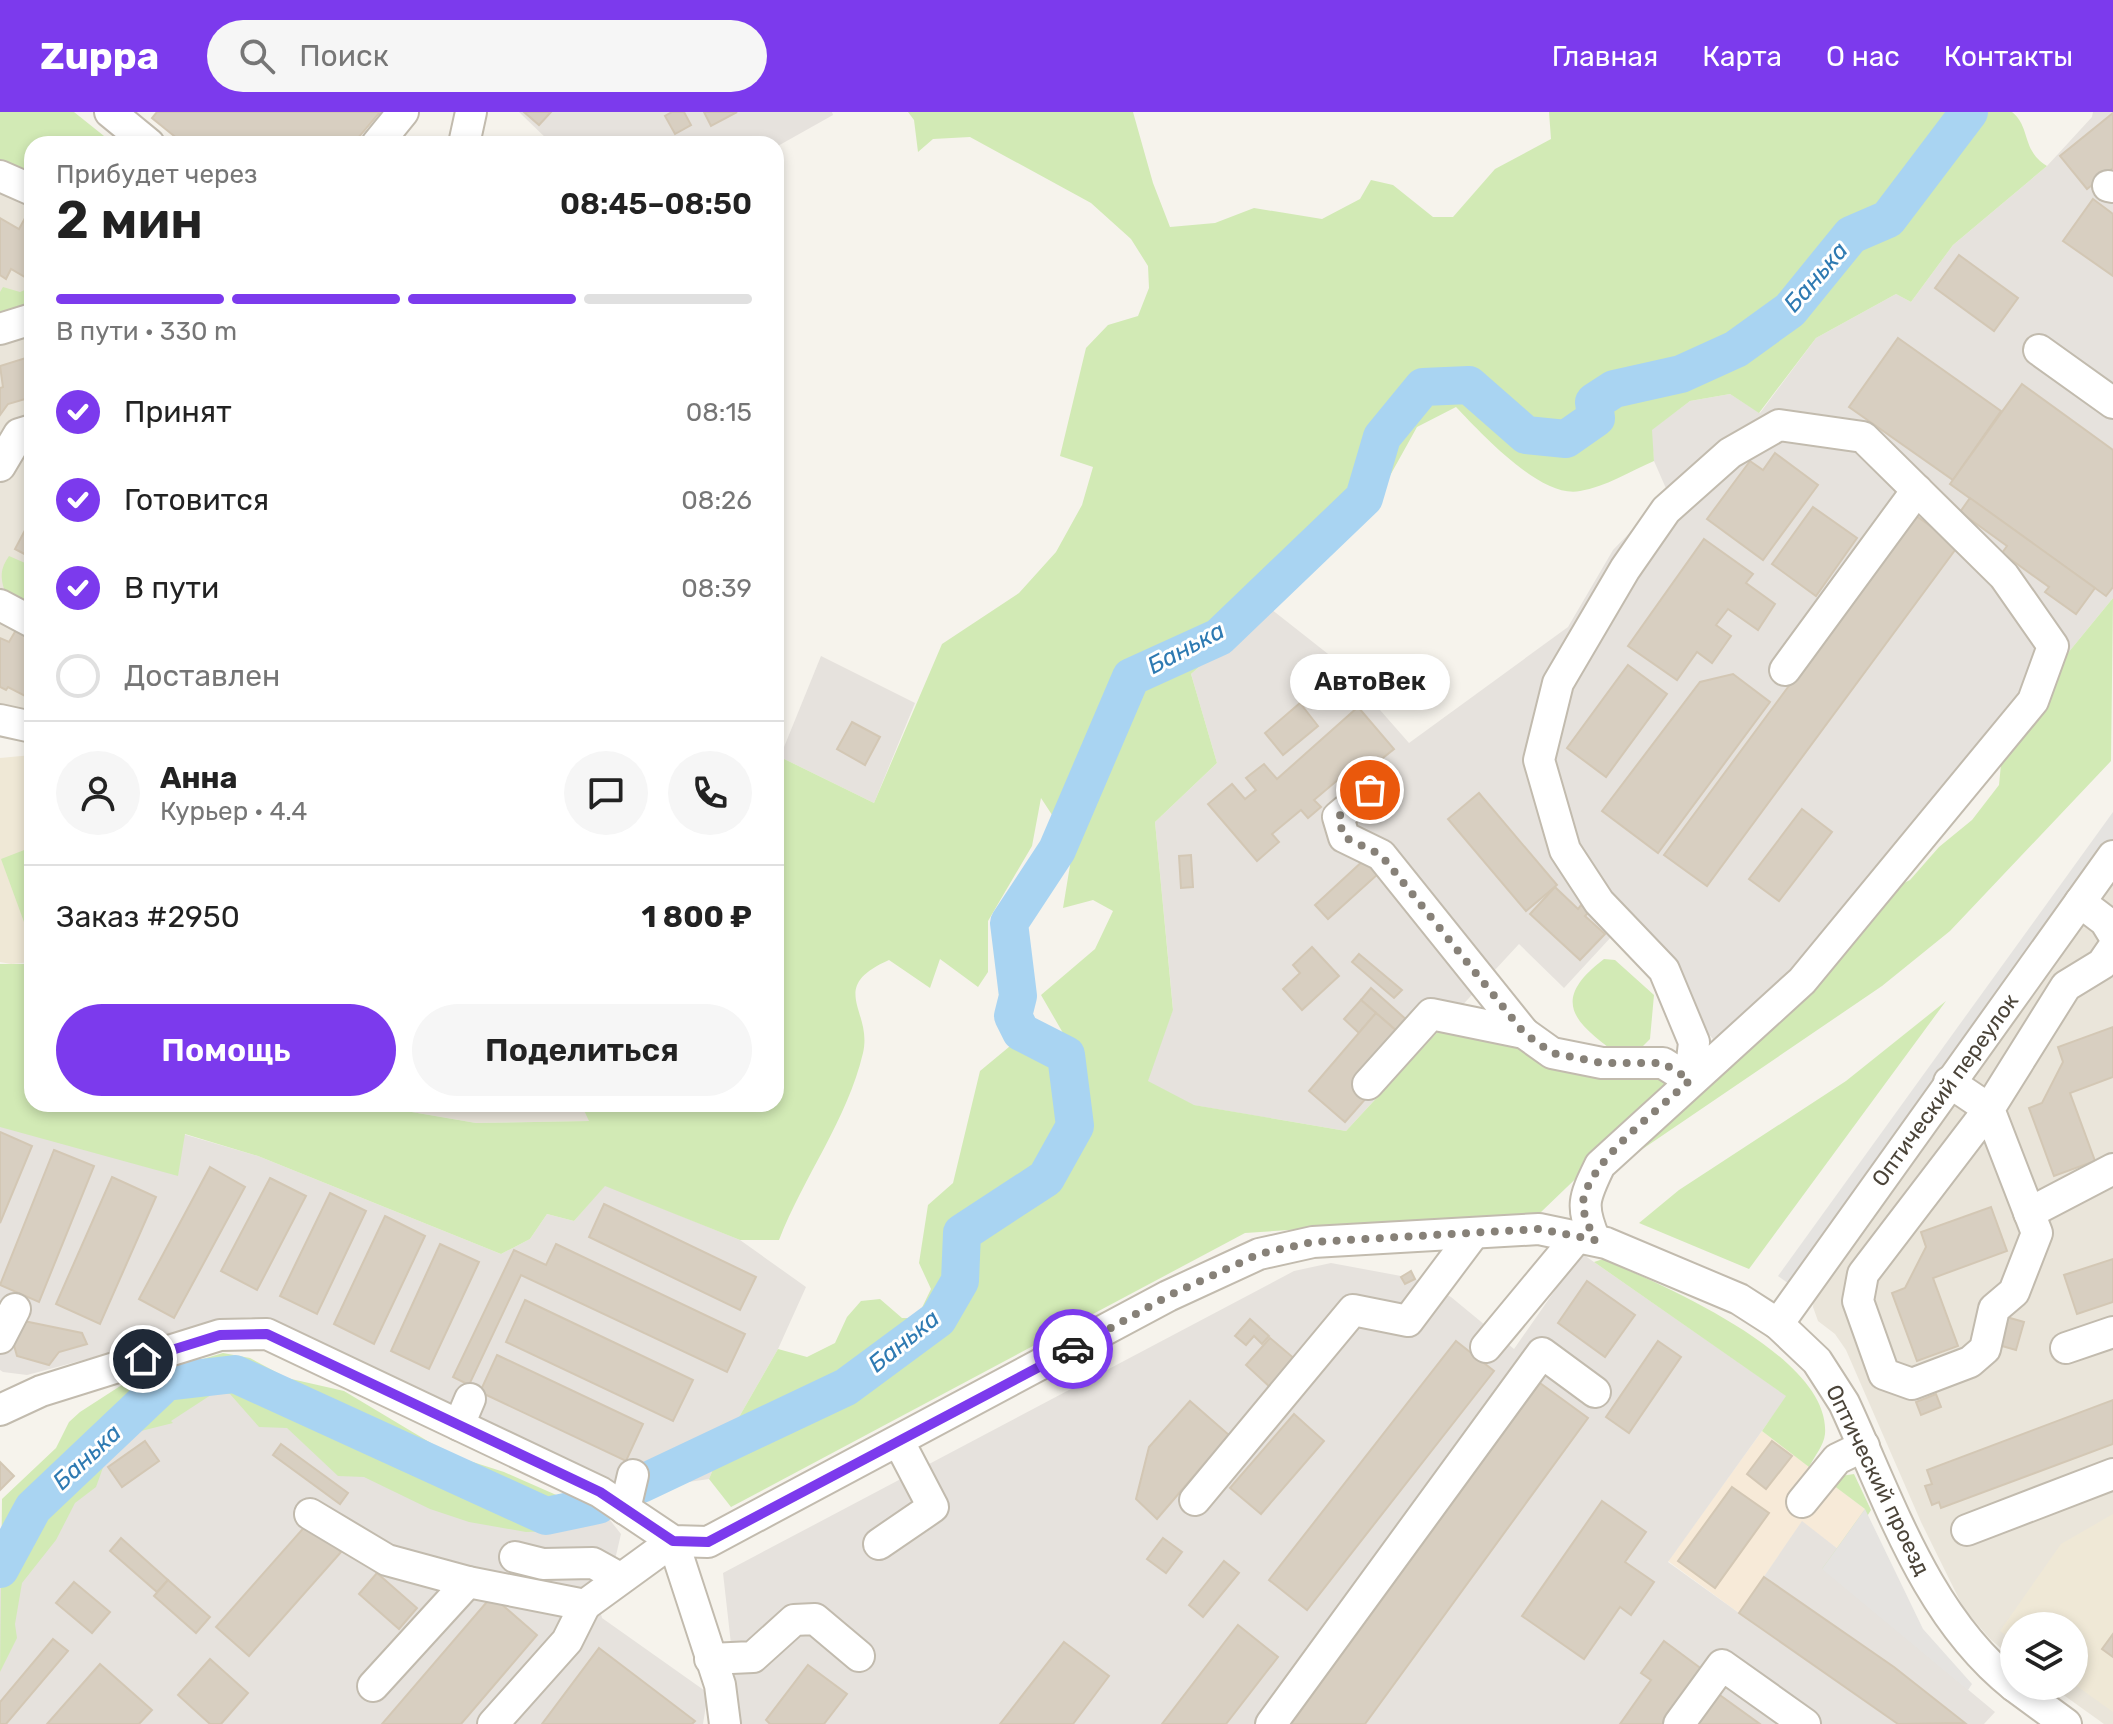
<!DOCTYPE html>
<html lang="ru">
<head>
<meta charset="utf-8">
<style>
  :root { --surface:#fff; --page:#f6f6f6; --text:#222; --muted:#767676; --line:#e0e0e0; --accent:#7c3aed }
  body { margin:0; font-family:Rubik,sans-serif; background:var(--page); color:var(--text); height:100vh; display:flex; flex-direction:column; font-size:30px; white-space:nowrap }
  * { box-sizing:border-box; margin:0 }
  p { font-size:26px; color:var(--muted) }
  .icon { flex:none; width:44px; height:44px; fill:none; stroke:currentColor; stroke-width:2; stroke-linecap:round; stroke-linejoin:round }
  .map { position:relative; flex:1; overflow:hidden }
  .side { position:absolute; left:24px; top:24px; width:760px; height:976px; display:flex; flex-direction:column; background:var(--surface); border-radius:24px; box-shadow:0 4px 12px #0003 }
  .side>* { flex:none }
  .tools { position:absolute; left:2000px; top:1500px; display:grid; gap:16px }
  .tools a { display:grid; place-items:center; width:88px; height:88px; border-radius:50%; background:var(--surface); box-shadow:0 4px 12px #0003; font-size:40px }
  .pin { position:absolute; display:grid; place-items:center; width:68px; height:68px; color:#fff; margin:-34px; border:4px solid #fff; border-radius:50%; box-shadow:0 2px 8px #0007 }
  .courier { position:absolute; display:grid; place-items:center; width:80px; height:80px; margin:-40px; border:6px solid #7c3aed; border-radius:50%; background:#fff; color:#222; box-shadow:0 2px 10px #0007 }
  .bubble { position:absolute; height:56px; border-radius:28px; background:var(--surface); box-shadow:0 4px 12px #0003; font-size:26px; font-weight:600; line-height:56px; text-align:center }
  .headline em { font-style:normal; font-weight:600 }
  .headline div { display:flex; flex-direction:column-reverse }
  .headline { display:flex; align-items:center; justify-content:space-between; height:136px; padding:0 32px }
  h1 { font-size:52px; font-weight:600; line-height:60px }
  .bar { display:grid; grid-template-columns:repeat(4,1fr); gap:12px 8px; align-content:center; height:96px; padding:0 32px }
  .bar i { height:10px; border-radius:6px; background:var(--line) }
  .bar .current { background:var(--accent) }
  .bar p { grid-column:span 4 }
  .line { display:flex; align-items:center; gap:20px; padding:0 32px; border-top:2px solid var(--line) }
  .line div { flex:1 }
  .round { display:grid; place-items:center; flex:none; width:84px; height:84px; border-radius:42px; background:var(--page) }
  ol { padding:0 32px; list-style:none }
  li { display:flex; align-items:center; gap:24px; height:88px }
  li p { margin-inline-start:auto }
  li .icon { padding:8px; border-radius:50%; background:var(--accent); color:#fff; stroke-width:4 }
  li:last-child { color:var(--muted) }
  li i { width:44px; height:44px; border:4px solid var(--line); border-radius:50% }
  .primary-button { display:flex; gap:16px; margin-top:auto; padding:16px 32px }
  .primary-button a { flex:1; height:92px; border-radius:48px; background:var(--accent); color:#fff; font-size:32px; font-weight:600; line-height:92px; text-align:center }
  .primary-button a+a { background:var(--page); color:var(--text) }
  header { display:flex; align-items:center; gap:48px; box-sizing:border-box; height:112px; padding:0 40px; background:var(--accent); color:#fff }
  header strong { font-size:38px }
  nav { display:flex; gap:44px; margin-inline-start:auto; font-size:28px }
  .search { width:560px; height:72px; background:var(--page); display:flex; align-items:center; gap:20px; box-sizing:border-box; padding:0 28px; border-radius:44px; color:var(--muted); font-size:30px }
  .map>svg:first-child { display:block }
  .residential { fill:#eae5da }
  .commercial { fill:#f7ead8 }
  .industrial { fill:#e6e2dd }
  .education { fill:#efe8d6 }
  .green { fill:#d2eab5 }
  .parking { fill:#e5e3e0 }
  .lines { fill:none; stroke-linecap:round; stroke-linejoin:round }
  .river { stroke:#a9d4f2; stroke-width:38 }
  .building { fill:#d8cfc1; stroke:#d3c7b4; stroke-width:2 }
  .minor-casing { stroke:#c2bbae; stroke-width:34 }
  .minor { stroke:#fff; stroke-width:30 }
  .done { stroke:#878178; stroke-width:8; stroke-dasharray:0 14.4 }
  .route { stroke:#7c3aed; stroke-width:10 }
  .labels { text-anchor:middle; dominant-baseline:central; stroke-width:6; stroke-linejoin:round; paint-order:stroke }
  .street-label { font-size:22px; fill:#4b4439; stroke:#fff }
  .water-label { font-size:24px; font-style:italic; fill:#2e7ab2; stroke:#fff }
</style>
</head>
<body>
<header>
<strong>Zuppa</strong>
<div class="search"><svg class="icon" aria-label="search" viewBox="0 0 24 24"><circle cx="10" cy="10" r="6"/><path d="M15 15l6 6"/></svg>Поиск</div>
<nav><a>Главная</a><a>Карта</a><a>О нас</a><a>Контакты</a></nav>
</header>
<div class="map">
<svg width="2113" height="1612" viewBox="0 0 2113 1612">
  <rect width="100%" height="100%" fill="#f6f3ec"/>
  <g class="residential">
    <path d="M0,74L32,85V601L0,593Z"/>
    <path d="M2113,762V1612H2104L2051,1574H2074V1514H2014V1547L1991,1528L1964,1497L1921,1410L1846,1238L1835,1222L1818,1209L1813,1195L1814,1185Z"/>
    <path d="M365,992H581L590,1009L476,1011Z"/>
  </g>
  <path class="commercial" d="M1762,1319L1865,1397L1838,1437L1802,1410L1739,1501L1668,1449Z"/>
  <g class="industrial">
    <path d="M519,0H832L833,3L776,35L552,32Z"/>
    <path d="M2093,0H2113V486L2054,558L2031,566L1816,834L1719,933L1612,824L1564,876L1519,832L1346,1019L1193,993L1147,969L1173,897L1155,710L1217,651L1191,562L1267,494L1337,549L1409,631L1568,515L1613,438L1668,381L1654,349L1651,318L1690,289L1730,282L1760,301L1816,226L1896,182L1911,190L1953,133L2047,54L2092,5Z"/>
    <path d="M821,544L915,591L874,691L780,645Z"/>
    <path d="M0,969L32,992H81L258,1044L501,1142L530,1127L547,1102L574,1109L605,1073L740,1128L806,1175L778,1237L723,1333L709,1367L647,1376L617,1373L251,1205L212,1210L166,1226L27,1263L3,1260L0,1258Z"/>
    <path d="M1581,1141L1787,1284L1668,1450L1739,1501L1802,1409L1838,1437L1823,1457L1995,1600L1984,1612H740L723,1461L1294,1159L1331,1151L1401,1164L1411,1159L1415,1167L1451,1185L1514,1237Z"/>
    <path d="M235,1262L545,1404L598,1393L621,1422L614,1452L592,1467L602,1506L708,1581L703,1612H0V1457L129,1304Z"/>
  </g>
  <g class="education">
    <path d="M32,643V850L11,852L0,850V646Z"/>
    <path d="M2113,1402V1600L2074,1572V1514H2014V1529L2000,1519L2061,1432Z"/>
  </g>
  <g class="green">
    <path d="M0,0H74L114,32H32V68L0,58Z"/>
    <path d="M908,0H1133L1153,71L1170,115L1215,111L1254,96L1322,107L1360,87L1371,68L1393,73L1433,105H1453L1495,57L1551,27L1549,0H2012C2031,15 2021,38 2047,54L1953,133L1911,190L1896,182L1816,226L1759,301L1730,282L1690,289L1652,318L1654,349C1631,359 1605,375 1580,379C1541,387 1481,321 1456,295L1417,315L1382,378L1333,436L1191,562L1217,651L1155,710L1173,898L1148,969L1194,993L1346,1019L1446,911L1668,964L1671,975L1540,1101L1245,1121L731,1395L709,1367L723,1333L778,1237L807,1245L835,1231L847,1205L861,1189L880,1187L902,1206H917L931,1177L919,1151L928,1093L953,1071L980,959L1015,930L1074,940L1041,883L1095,837L1113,799L1093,788L1063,796L1073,735L1041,686L1032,734L988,809V860L978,875L940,847L930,876L889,848C826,876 873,898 863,941C847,1008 804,1064 779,1128H740L605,1074L574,1109L547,1102L530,1127L501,1142L258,1044L185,1022L178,1064L0,1015V852H32V992H365L476,1011L589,1009L581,992H776V643L874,691L942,532L1019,481L1056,440L1082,393L1093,355L1060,344L1086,236L1108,213L1138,204L1149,176L1148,154L1131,127L1091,91L970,25L933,27L918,40L914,8Z"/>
    <path d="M3,175L20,180L32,175V203L0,214V180Z"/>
    <path d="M9,444L32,454L30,491L5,480C0,465 0,457 9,444Z"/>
    <path d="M2113,486L2111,649L1950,819L1882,874L1619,1053L1891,777L1910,768L1939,735L1972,708L1999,673L2001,652L2015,635L2054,558Z"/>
    <path d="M32,735V819L28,821L1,747Z"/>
    <path d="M1604,847L1615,848L1654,883L1650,927L1634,943L1623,946C1578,913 1546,891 1604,847Z"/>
    <path d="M1946,889L1749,1157L1639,1111L1679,1078L1846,969Z"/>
    <path d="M1603,1147C1662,1173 1831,1244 1825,1322C1824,1333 1814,1345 1809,1355L1762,1319L1786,1284L1594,1150Z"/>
    <path d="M223,1241L250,1246L287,1266L344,1279L451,1343L504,1360L570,1389L598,1393L554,1419L526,1420L469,1410L430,1397L364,1365L338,1364L287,1316L259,1315L230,1282L217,1279L171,1309L173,1311L133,1321L105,1350L96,1375L75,1391L56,1428L22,1471L15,1512L17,1526L0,1560L2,1387L56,1336L69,1310L80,1300L128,1269Z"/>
    <path d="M1854,1362L1871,1398L1838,1451L1822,1457L1865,1397L1833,1373L1841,1364Z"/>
  </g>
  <g class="parking">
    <path d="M2113,700V728L1792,1174L1778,1164Z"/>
    <path d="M1865,1397L1923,1517L1972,1572L1968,1578L1822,1457Z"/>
  </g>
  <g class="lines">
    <g class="river">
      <path d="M641,1372L846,1275L938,1207L960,1169L962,1121L1046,1066L1075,1014L1066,943L1021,920L1013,904L1018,884L1009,811L1057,738L1131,565L1219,525L1364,386L1382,325L1423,275L1469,273L1526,323L1566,327L1596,306L1594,290L1614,277L1681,262L1736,237L1790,198L1851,123L1888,107L1969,0"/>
      <path d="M0,1457L33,1396L166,1270L235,1262L546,1404L598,1393"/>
    </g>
  </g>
  <g class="building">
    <path d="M157,0H380L353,32H184L152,6Z"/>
    <path d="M524,0H551L539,13Z"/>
    <path d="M672,0H684L691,13L675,22L665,4Z"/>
    <path d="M704,0H737L711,14Z"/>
    <path d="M2113,1V56L2087,77L2060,44Z"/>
    <path d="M2093,87L2113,102V164L2063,129Z"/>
    <path d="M0,106L19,117L25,106L32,110L27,121L32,123L30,168L11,157L6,167L0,163Z"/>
    <path d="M1959,143L2018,186L1994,219L1935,176Z"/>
    <path d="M1898,226L2001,299L1953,368L1849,295Z"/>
    <path d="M32,244V285L8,292L0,303V276L3,275L0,254Z"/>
    <path d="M2022,272L2113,338V475L2106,484L1950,372Z"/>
    <path d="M1775,341L1818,373L1763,448L1707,407L1750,349L1763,358Z"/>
    <path d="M1970,386L2095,476L2076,502L2045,480L2049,475L2002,441L2007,434L1960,400Z"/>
    <path d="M1813,395L1857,426L1816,484L1772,452Z"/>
    <path d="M1915,403L1958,434L1707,774L1664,743Z"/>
    <path d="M32,405V446L15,437Z"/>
    <path d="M1704,427L1753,462L1746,471L1775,492L1758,518L1728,497L1716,513L1731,524L1712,551L1697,540L1677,568L1628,534Z"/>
    <path d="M16,518L32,527L28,541L32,543V576L27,585L8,575L6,578L0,575V526L9,530Z"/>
    <path d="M1628,553L1667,582L1606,665L1567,636Z"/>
    <path d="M1733,562L1770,590L1658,741L1602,699L1700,570Z"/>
    <path d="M1300,591L1318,614L1283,643L1265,621Z"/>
    <path d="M1358,595L1394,637L1368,658L1360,649L1314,688L1321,695L1308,706L1301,698L1272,722L1279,730L1257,749L1208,692L1232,672L1245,687L1256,678L1246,666L1264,652L1277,667Z"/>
    <path d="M852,610L880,625L865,653L837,637Z"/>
    <path d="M1479,681L1557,773L1526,799L1448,707Z"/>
    <path d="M1802,697L1832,720L1779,789L1749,767Z"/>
    <path d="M1191,743L1193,775L1181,776L1179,744Z"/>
    <path d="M1365,747L1378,762L1328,807L1315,793Z"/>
    <path d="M1555,775L1578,797L1581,793L1589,800L1585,804L1605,822L1580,848L1530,802Z"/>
    <path d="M1312,835L1339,864L1302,898L1283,877L1300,861L1293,853Z"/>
    <path d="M1359,842L1402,878L1394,886L1352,850Z"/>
    <path d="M1371,876L1409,910L1399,921L1361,888Z"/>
    <path d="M1361,888L1376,901L1359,921L1344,907Z"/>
    <path d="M1376,901L1399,921L1368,984L1345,1010L1309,979Z"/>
    <path d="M2113,915V965L2070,981L2095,1049L2054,1064L2029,996L2042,991L2063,950L2058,935Z"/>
    <path d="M0,1020L32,1034L0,1111Z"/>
    <path d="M54,1038L94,1054L39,1190L0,1173Z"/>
    <path d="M210,1055L245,1075L174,1206L139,1187Z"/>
    <path d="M112,1065L156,1085L100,1212L56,1192Z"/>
    <path d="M270,1066L306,1084L257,1178L221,1159Z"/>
    <path d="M330,1081L366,1099L317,1202L280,1184Z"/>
    <path d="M604,1092L756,1165L740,1198L589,1125Z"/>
    <path d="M1991,1095L2007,1139L1933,1166L1958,1234L1917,1249L1892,1181L1905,1176L1926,1135L1921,1120Z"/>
    <path d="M385,1104L425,1124L374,1232L334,1212Z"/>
    <path d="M440,1132L479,1150L429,1257L391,1239Z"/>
    <path d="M556,1132L745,1222L727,1260L521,1163L469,1273L453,1265L514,1138L546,1153Z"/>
    <path d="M2113,1147V1190L2077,1202L2064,1163Z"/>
    <path d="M1411,1159L1415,1167L1405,1172L1401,1165Z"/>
    <path d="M1587,1169L1635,1203L1605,1245L1558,1211Z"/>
    <path d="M525,1188L693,1268L673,1309L506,1230Z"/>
    <path d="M2003,1204L2024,1210L2016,1238L1995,1232Z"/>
    <path d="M1250,1207L1269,1224L1262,1232L1254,1224L1246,1233L1235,1224Z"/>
    <path d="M19,1208L82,1221L87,1232L59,1240L49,1253L17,1244L13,1230Z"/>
    <path d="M1270,1226L1296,1248L1271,1276L1246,1253Z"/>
    <path d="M1456,1229L1494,1259L1307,1498L1269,1468Z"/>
    <path d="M1658,1229L1681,1245L1629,1321L1606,1305Z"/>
    <path d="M497,1243L643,1312L626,1349L480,1280Z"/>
    <path d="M1540,1271L1588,1306L1365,1612H1291Z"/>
    <path d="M1936,1282L1941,1295L1921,1303L1916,1290Z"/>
    <path d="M2113,1288V1332L1941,1396L1939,1390L1932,1393L1925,1374L1932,1372L1927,1358Z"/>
    <path d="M1190,1289L1229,1323L1157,1407L1136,1387L1149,1335Z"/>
    <path d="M1294,1302L1324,1329L1261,1402L1230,1376Z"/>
    <path d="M145,1329L159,1349L122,1375L108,1355Z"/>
    <path d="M1772,1329L1792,1344L1766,1377L1747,1362Z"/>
    <path d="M281,1332L348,1381L340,1392L273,1343Z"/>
    <path d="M0,1350L14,1364L0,1378Z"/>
    <path d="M1732,1375L1769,1401L1715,1476L1678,1449Z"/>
    <path d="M1602,1389L1646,1420L1625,1450L1654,1470L1631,1503L1620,1495L1584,1547L1522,1504Z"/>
    <path d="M308,1411L341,1440L249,1544L216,1515Z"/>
    <path d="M121,1426L168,1468L157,1480L110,1439Z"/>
    <path d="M1163,1426L1182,1440L1166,1461L1147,1447Z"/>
    <path d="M1224,1449L1239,1461L1203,1505L1189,1493Z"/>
    <path d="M377,1461L417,1496L399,1517L359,1482Z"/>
    <path d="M1764,1465L1894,1555L1965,1611L1898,1612L1739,1501Z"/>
    <path d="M168,1468L210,1505L196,1521L154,1484Z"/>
    <path d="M74,1470L110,1500L92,1521L56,1491Z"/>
    <path d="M492,1484L537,1523L461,1612H382Z"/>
    <path d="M1238,1513L1278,1545L1226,1612H1162Z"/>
    <path d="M2113,1522V1545L2102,1537Z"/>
    <path d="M53,1527L68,1539L6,1612H0V1590Z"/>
    <path d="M1664,1529L1703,1558L1665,1612H1620L1651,1568L1641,1561Z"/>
    <path d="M1064,1530L1109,1564L1073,1612H1000Z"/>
    <path d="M599,1536L695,1609L692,1612H542Z"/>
    <path d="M210,1547L248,1581L221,1612H210L178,1583Z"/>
    <path d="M100,1552L152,1598L139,1612H47Z"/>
    <path d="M808,1553L847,1582L824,1612H770L766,1608Z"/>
    <path d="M1717,1581L1760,1612H1695Z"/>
  </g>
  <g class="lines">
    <g class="minor-casing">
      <g id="minor">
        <path d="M110,0L149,32"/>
        <path d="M377,32L403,0"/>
        <path d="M464,32L471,0"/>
        <path d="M0,64L32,78"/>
        <path d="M2108,74L2113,75"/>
        <path d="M0,217L32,207"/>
        <path d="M2039,238L2113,291"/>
        <path d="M0,354L19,322L32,318"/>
        <path d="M0,493L32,510"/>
        <path d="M1785,558L1917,378"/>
        <path d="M0,608L32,615"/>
        <path d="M1370,678L1338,705L1344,725L1381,743L1524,921"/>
        <path d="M2080,790L2105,809L2113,822"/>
        <path d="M1949,970L1989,997L2037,1121L2014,1180L1994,1197L1985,1237L1970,1250L1912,1272L1884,1262L1858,1189L1863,1162L1989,997L2066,874L2102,852L2113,836"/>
        <path d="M1368,972L1431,902L1524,921L1552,941L1602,951H1663L1690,968L1694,930L1664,858L1599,790L1565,738L1539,648L1558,571L1625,457L1666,398L1730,341L1779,313L1863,325L2004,464L2053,534L2033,589L1802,869L1600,1053C1584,1086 1580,1093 1595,1128"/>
        <path d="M2029,1101L2113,1057"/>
        <path d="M1778,1212L2113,744"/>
        <path d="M0,1226L15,1197"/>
        <path d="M1486,1235L1579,1123"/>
        <path d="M2066,1236L2113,1220"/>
        <path d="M0,1298L41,1279L220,1223L267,1222L600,1380L673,1429L708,1430L1168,1184L1259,1142L1313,1130L1539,1117L1606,1131L1739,1187L1778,1212L1817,1249L1844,1291C1890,1390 1926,1504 2014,1574"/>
        <path d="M459,1313L470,1287"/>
        <path d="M1195,1388L1353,1198L1408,1209L1474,1121"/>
        <path d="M1802,1390L1837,1347L1864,1334"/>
        <path d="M625,1397L633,1363"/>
        <path d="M310,1402L387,1448L468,1470L585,1493L673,1429L720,1573L725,1612"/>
        <path d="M1967,1418L2113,1362"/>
        <path d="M879,1432L933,1395L899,1330"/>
        <path d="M515,1445L543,1452L593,1451L620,1466"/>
        <path d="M710,1547L753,1545L794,1508L815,1507L859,1544"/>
        <path d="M373,1574L468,1470"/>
        <path d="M2014,1574L2066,1612"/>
        <path d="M493,1612L567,1529L585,1493"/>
        <path d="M1271,1612L1542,1241L1595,1280"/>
        <path d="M1679,1612L1722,1553L1805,1612"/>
      </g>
    </g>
    <use href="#minor" class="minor"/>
  </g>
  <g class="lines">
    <path class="done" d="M1073,1237L1168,1184L1259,1142L1313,1130L1539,1117L1595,1128C1590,1116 1580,1099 1584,1085C1595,1044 1659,998 1690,968L1663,951H1602L1552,941L1524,921L1381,743L1344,725L1338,705L1370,678"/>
    <path class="route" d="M143,1247L220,1223L267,1222L600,1380L673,1429L708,1430L1073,1237"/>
  </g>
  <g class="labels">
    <g class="street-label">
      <text transform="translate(1945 978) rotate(-54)">Оптический переулок</text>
      <text transform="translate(1878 1368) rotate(64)">Оптический проезд</text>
    </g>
    <g class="water-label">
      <text transform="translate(1816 165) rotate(-49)">Банька</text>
      <text transform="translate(1186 536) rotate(-28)">Банька</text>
      <text transform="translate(904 1229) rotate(-39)">Банька</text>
      <text transform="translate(87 1345) rotate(-43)">Банька</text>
    </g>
  </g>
</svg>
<div class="tools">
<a><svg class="icon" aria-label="layers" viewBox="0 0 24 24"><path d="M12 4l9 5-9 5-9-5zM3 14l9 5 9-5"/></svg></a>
</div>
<div class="pin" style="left:1370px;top:678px;background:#ea580c"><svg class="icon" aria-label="bag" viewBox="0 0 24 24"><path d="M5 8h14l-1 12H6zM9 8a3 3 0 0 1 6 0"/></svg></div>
<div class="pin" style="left:143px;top:1247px;background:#1f2937"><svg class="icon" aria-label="home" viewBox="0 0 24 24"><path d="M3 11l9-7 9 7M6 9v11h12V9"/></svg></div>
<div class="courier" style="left:1073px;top:1237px"><svg class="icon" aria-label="car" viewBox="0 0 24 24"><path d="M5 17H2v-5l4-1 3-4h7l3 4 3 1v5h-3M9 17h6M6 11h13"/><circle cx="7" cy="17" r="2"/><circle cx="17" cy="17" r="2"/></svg></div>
<div class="bubble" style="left:1290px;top:542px;width:160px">АвтоВек</div>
<section class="side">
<div class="headline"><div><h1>2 мин</h1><p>Прибудет через</p></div><em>08:45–08:50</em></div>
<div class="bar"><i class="current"></i><i class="current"></i><i class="current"></i><i></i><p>В пути · 330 m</p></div>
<ol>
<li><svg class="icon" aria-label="check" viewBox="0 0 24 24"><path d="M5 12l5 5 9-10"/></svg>Принят<p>08:15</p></li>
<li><svg class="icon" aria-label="check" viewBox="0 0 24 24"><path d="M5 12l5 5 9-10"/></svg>Готовится<p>08:26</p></li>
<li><svg class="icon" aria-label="check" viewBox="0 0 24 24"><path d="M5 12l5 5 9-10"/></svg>В пути<p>08:39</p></li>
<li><i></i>Доставлен</li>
</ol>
<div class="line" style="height:144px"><a class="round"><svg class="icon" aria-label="person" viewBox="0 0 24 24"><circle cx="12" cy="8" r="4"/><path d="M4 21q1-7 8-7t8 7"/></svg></a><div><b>Анна</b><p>Курьер · 4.4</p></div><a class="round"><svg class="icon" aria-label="chat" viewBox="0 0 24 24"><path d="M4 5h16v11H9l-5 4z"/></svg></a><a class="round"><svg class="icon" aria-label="phone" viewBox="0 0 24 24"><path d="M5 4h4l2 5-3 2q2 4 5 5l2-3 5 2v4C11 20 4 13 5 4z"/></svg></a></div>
<div class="line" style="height:104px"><div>Заказ #2950</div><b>1 800 ₽</b></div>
<div class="primary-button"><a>Помощь</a><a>Поделиться</a></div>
</section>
</div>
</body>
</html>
